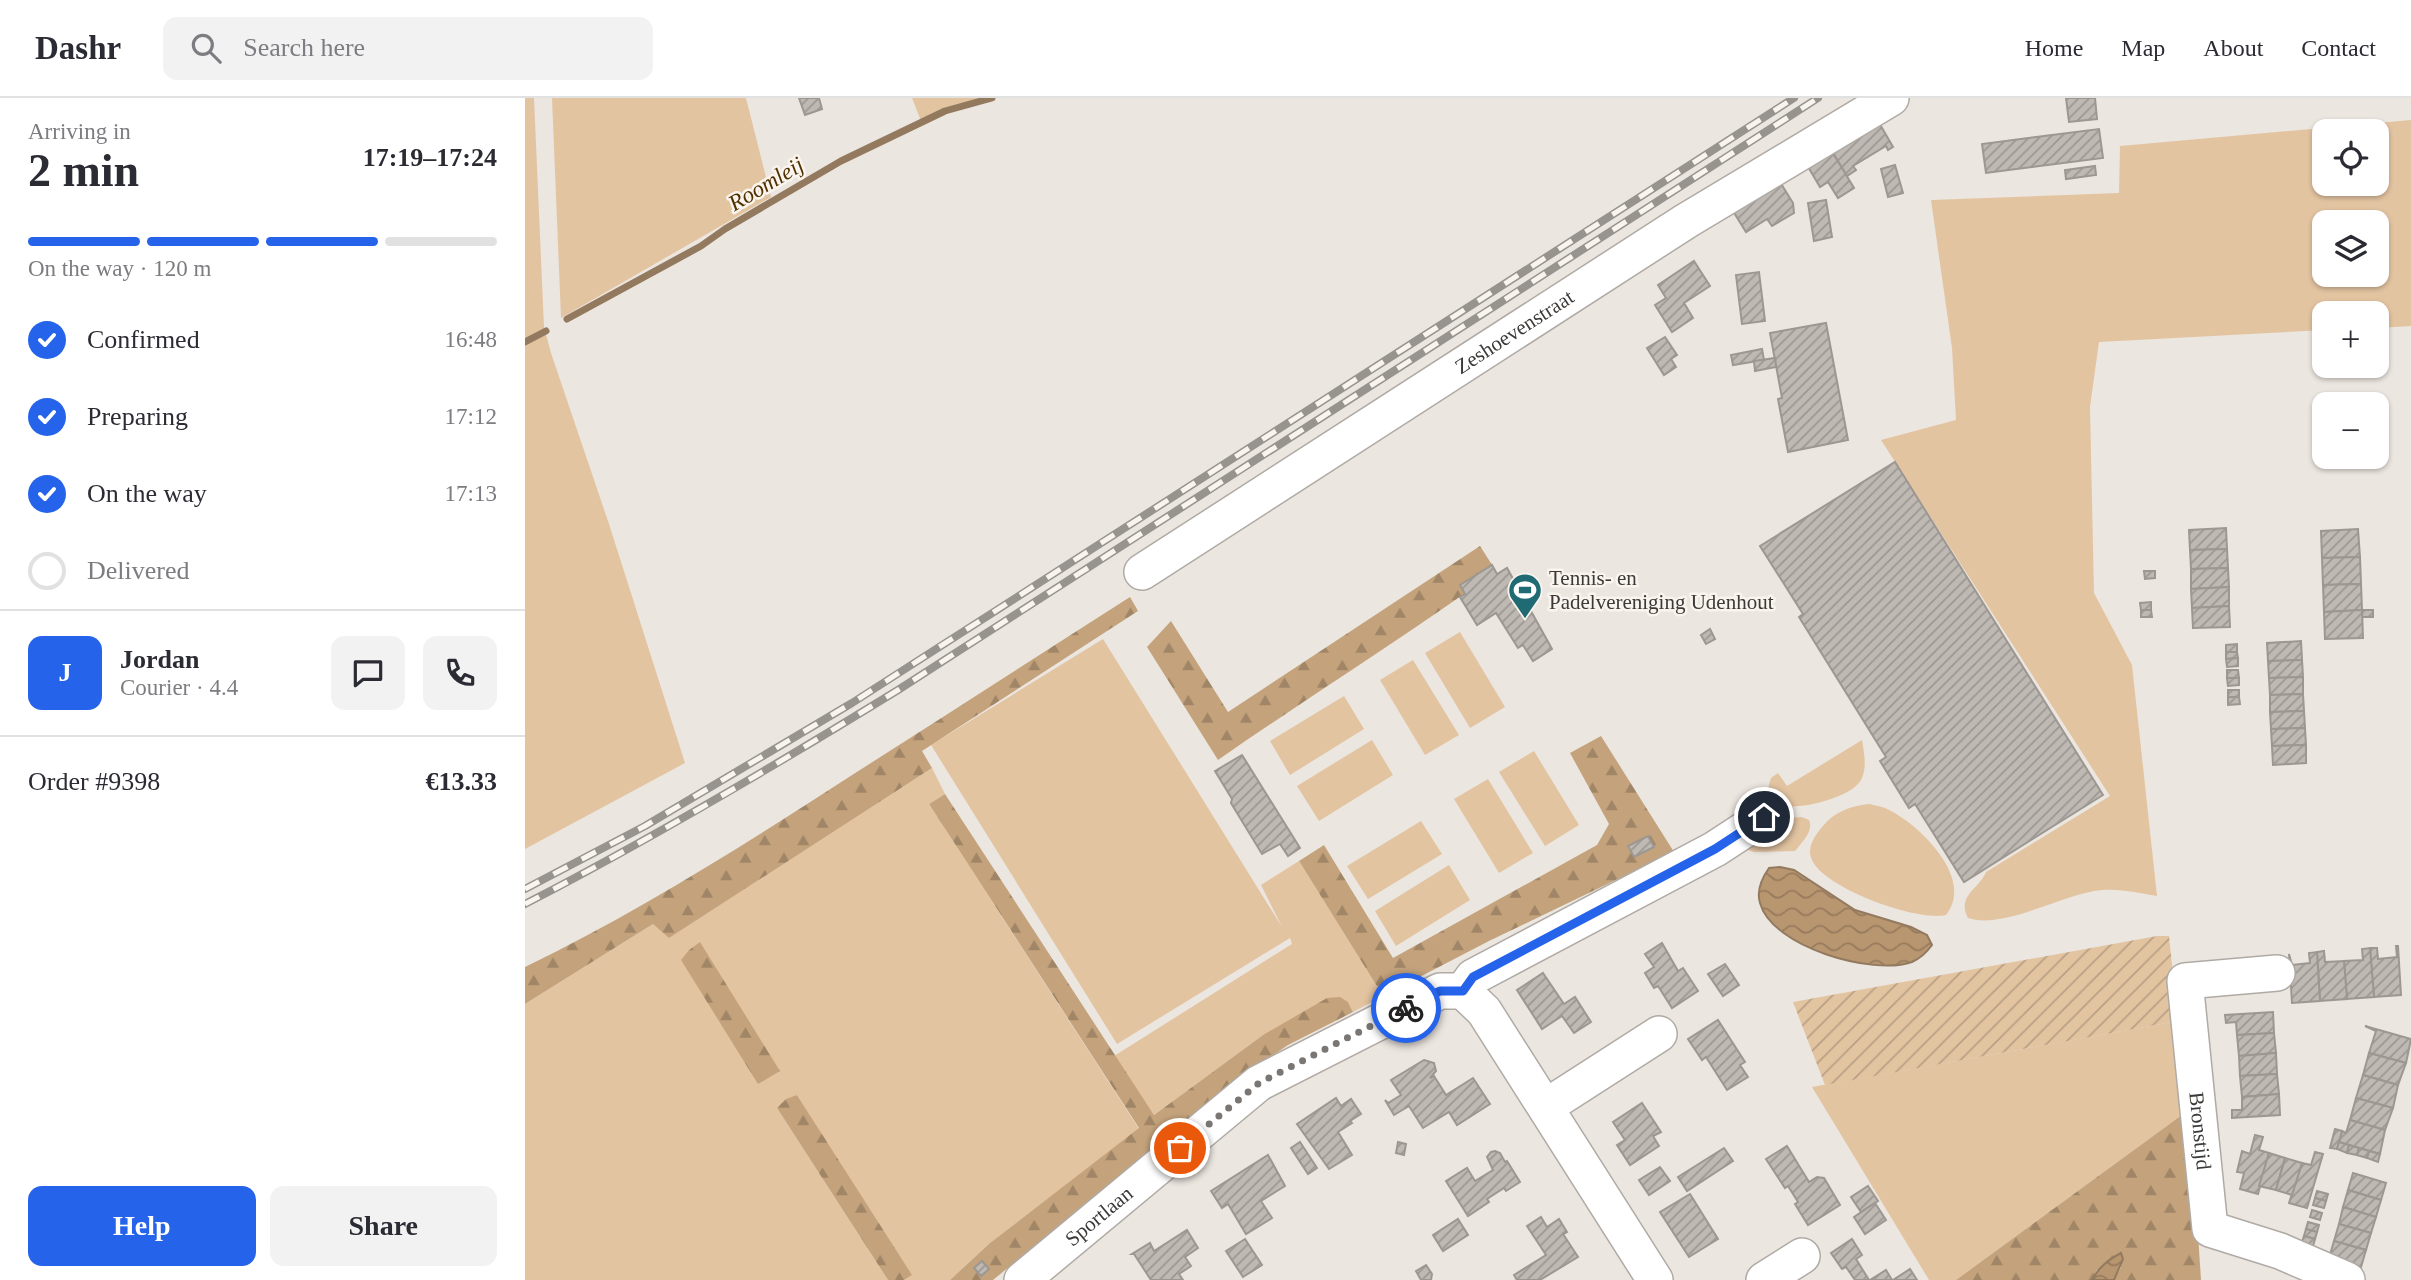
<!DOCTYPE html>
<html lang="en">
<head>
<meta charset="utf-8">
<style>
  :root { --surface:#fff; --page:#f2f2f3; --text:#2b2b33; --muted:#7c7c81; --line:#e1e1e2; --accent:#2563eb }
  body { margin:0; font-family:"Times New Roman",serif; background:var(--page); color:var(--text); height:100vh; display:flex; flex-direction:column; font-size:26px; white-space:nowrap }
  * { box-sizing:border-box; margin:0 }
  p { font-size:23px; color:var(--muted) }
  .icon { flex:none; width:38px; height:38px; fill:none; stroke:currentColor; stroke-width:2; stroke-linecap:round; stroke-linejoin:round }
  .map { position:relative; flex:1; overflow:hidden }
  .panel { display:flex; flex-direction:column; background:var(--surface); width:525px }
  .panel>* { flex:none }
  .controls { position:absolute; left:1787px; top:21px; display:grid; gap:14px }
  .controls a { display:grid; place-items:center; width:77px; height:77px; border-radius:14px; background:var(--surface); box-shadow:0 2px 5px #0004; font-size:35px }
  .pin { position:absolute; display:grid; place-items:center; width:60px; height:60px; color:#fff; margin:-30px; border:4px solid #fff; border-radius:50%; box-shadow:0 2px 7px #0007 }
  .courier { position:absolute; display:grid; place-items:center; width:70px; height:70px; margin:-35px; border:5px solid #2563eb; border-radius:50%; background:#fff; color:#222; box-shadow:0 2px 9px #0007 }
  .overview em { font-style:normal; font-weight:800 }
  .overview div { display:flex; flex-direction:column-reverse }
  .overview { display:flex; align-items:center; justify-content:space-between; height:119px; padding:0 28px }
  h1 { font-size:46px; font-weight:800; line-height:52px }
  .bar { display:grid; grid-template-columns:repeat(4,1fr); gap:10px 7px; align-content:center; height:84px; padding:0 28px }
  .bar i { height:9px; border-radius:5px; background:var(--line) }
  .bar .on { background:var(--accent) }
  .bar p { grid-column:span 4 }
  .line { display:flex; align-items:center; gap:18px; padding:0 28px; border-top:2px solid var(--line) }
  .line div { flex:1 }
  .round { display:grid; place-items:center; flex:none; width:74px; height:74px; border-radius:14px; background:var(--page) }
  ol { padding:0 28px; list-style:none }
  li { display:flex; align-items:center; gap:21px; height:77px }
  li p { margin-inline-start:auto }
  li .icon { padding:7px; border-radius:50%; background:var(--accent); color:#fff; stroke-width:4 }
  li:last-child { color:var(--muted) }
  li i { width:38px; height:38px; border:4px solid var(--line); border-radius:50% }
  .primary-button { display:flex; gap:14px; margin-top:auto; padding:14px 28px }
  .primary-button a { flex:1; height:80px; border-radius:14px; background:var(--accent); color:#fff; font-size:28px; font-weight:800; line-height:80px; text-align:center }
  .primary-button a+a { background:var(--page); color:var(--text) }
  header { display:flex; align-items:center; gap:42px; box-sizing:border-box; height:98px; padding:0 35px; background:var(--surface); border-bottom:2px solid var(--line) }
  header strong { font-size:33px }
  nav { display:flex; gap:38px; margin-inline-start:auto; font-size:24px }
  .search { width:490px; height:63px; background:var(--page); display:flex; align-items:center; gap:18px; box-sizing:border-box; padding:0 24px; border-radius:14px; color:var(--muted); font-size:26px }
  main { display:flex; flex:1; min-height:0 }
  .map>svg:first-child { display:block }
  .grass { fill:#e3c4a1; fill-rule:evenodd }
  .forest { fill:url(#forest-firs) }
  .garden { fill:url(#garden-furrows) }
  .water { fill:url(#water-waves); stroke:#937a5f; stroke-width:2 }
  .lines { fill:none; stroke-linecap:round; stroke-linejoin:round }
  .stream { stroke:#937a5f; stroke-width:7 }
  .building { fill:url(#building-hatch); stroke:#9d9792; stroke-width:2 }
  .minor-casing { stroke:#b0aaa5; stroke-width:38 }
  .minor { stroke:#fff; stroke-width:35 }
  .rail-casing { stroke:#97938f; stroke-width:8 }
  .rail { stroke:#f9f4ed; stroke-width:5; stroke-dasharray:16; stroke-linecap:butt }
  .done { stroke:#7a7673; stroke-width:7; stroke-dasharray:0 12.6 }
  .route { stroke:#2563eb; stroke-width:9 }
  .labels { text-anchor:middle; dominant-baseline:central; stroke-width:5; stroke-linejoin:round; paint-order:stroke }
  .street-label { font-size:21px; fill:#3c3a38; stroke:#f9f4ed }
  .poi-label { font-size:21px; fill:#3c3a38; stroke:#f9f4ed; text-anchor:start }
  .water-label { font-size:23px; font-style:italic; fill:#513000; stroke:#f9f4ed }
</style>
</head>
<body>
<header>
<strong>Dashr</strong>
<div class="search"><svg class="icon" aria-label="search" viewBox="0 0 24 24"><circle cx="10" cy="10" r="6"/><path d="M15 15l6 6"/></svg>Search here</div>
<nav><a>Home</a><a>Map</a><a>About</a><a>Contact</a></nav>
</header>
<main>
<section class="panel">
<div class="overview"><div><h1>2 min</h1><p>Arriving in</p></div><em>17:19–17:24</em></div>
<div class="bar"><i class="on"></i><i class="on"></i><i class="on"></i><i></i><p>On the way · 120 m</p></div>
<ol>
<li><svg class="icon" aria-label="check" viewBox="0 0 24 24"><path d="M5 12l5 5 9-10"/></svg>Confirmed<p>16:48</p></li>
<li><svg class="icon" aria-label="check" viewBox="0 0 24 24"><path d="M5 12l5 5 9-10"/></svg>Preparing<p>17:12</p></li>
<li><svg class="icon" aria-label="check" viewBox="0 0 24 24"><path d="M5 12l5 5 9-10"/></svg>On the way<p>17:13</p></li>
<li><i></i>Delivered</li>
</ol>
<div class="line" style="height:126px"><b class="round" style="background:var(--accent);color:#fff">J</b><div><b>Jordan</b><p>Courier · 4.4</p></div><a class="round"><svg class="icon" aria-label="chat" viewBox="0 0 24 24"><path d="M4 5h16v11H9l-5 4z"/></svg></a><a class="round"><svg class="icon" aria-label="phone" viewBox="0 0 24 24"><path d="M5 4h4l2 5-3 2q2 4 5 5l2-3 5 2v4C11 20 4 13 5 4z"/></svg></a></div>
<div class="line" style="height:91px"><div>Order #9398</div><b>€13.33</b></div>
<div class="primary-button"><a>Help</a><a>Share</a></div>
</section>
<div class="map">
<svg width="1886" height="1182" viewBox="0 0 1886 1182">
  <defs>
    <pattern id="forest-firs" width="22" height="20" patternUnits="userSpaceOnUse" patternTransform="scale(1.75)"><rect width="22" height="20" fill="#c4a37c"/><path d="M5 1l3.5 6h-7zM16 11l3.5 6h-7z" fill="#a08667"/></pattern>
    <pattern id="garden-furrows" width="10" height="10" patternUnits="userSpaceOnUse" patternTransform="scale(1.75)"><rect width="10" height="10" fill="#e3c4a1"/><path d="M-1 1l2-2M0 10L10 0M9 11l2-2" fill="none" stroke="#b9a084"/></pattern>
    <pattern id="water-waves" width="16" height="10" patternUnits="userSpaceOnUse" patternTransform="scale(1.75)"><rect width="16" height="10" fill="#b89670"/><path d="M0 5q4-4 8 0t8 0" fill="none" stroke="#977b5d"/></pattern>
    <pattern id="building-hatch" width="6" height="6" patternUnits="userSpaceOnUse" patternTransform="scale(1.75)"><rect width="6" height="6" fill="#beb9b3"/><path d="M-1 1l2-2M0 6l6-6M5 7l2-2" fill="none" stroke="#9c9793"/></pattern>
  </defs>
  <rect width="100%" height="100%" fill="#ece6e0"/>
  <g class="grass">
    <path d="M0,0H9L19,229L26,255L84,426L160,665L0,751Z"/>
    <path d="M27,0H221L246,99L36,220Z"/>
    <path d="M387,0H471L396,23Z"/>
    <path d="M1886,22V228L1852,230V215H1799V232L1574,244L1565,309L1569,495L1607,567L1632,798C1614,795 1595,791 1577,792C1539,795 1479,832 1443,820C1431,798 1455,790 1461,774L1585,698L1356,342L1431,322L1427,250L1406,102L1594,95L1595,48ZM1799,33H1852V86H1799ZM1799,124H1852V177H1799Z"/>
    <path d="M935,534L980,609L945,630L900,555Z"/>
    <path d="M578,541L757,829L736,787L774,763L858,898L828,914L823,904L738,937L629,1017L589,958L767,846L765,840L592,946L406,647Z"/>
    <path d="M888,562L934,637L900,657L855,582Z"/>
    <path d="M819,598L839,631L765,677L745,643Z"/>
    <path d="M847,642L868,677L794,723L772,688Z"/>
    <path d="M1337,642C1339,654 1342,668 1337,680C1329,701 1260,717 1243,704L1241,697L1246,680L1253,675L1262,688Z"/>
    <path d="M1009,653L1054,727L1020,748L974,674Z"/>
    <path d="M407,670L420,696L404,706L614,1031L465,1145L425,1182H379L386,1177L272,997L252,1010L363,1182H0V906L128,826L145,839Z"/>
    <path d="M963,681L1008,755L974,775L929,701Z"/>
    <path d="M1345,706C1352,708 1360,709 1366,713C1397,729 1450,782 1421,817C1392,824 1299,790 1287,762C1281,750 1290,737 1298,728C1309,714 1327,707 1345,706Z"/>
    <path d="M1277,719L1284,722C1289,733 1277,744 1270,753L1229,754L1219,750L1220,746L1265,720Z"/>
    <path d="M896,723L917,756L843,801L822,768Z"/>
    <path d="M924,767L945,802L871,848L850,813Z"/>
    <path d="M1653,923L1665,1011L1431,1182H1404L1287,989Z"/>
  </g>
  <g class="forest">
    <path d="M955,448L971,473C880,539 785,598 693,662L622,549L646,523L703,614Z"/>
    <path d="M605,499L613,513L397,653L407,670L144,840L128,826L0,906V869C113,814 219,747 324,679C418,619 511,559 605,499Z"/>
    <path d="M1076,638L1149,754L964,843L858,898L774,763L799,747L868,860L1072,747L1084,726L1045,655Z"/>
    <path d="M420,696L629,1017L738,937L802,900L815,899L823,904L828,914L763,947L707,985L468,1182H425L465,1145L614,1030L404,706Z"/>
    <path d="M175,844L255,973L233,986L156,862L164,852Z"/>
    <path d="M272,997L387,1177L379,1182H363L252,1010L261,1001Z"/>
    <path d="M1665,1011L1676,1182H1589L1596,1169L1572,1172L1567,1182H1431Z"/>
  </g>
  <path class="garden" d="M1632,838H1644L1653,923L1300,987L1268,904Z"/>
  <g class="water">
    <path d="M1255,769L1269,772L1330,812L1386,829L1402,837L1407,847C1402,854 1396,860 1387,864C1348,878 1247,849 1235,805C1231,792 1237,780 1244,770Z"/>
    <path d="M1596,1155L1598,1161L1589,1182H1567C1574,1169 1583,1162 1596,1155Z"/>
  </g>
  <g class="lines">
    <g class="stream">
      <path d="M42,221L176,148L200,131L316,63L420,13L467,0"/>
      <path d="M0,244L21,233"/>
    </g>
  </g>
  <g class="building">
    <path d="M274,0H294L297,11L280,17Z"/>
    <path d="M1541,0H1570L1572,21L1544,24Z"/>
    <path d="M1353,23L1368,49L1363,52L1361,48L1328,68L1331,72L1322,78L1308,55Z"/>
    <path d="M1574,31L1578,60L1461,75L1457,46Z"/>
    <path d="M1306,52L1329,90L1313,100L1303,84L1295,89L1282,67Z"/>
    <path d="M1370,67L1378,95L1363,99L1356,71Z"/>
    <path d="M1570,68L1571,77L1541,81L1540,72Z"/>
    <path d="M1255,84L1268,105L1269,115L1247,128L1242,121L1221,134L1208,113Z"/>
    <path d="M1301,102L1307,139L1289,143L1283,105Z"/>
    <path d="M1169,163L1185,188L1159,205L1168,220L1147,234L1130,207L1141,200L1133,187Z"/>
    <path d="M1234,174L1240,223L1217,226L1211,177Z"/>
    <path d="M1301,225L1323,342L1263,354L1253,301L1257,300L1245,235Z"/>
    <path d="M1140,239L1152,257L1146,261L1151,269L1139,277L1122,250Z"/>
    <path d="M1237,251L1239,262L1208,267L1206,257Z"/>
    <path d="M1250,260L1251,269L1230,273L1229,263Z"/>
    <path d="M1370,364L1578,697L1439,784L1390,706L1384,710L1355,663L1361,659L1274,519L1278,516L1235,448Z"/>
    <path d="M1701,430L1702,451L1665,452L1664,432Z"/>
    <path d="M1833,431L1835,459L1797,460L1796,433Z"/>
    <path d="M1702,451L1703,470L1666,471L1665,452Z"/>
    <path d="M1835,459L1836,486L1798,487L1797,460Z"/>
    <path d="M967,467L972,476L982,470L1027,551L1008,563L998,547L993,550L971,515L952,527L935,499L940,496L935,487Z"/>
    <path d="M1703,470L1704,489L1666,491V471Z"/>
    <path d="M1619,473H1630V480L1620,481Z"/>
    <path d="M1836,486L1837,512L1799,514L1798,487Z"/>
    <path d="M1704,489V508L1667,510L1666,491Z"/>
    <path d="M1626,504V512H1616L1615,505Z"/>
    <path d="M1704,508L1705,529L1668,530L1667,510Z"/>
    <path d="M1616,512H1626L1627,519H1616Z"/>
    <rect x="1837" y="512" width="11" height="7"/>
    <path d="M1837,512L1838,540L1800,541L1799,514Z"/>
    <path d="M1185,531L1190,541L1181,546L1176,537Z"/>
    <path d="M1776,543L1777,562L1743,563L1742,545Z"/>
    <path d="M1712,546V554H1701V547Z"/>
    <path d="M1701,554H1712L1713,560L1701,561Z"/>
    <path d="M1713,560V568L1702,569L1701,561Z"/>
    <path d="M1777,562L1778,579L1744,580L1743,563Z"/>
    <path d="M1702,572H1713L1714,580H1702Z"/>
    <path d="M1778,579V596L1745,597L1744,580Z"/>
    <path d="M1702,580H1714V587L1703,588Z"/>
    <rect x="1703" y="592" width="11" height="7"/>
    <path d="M1778,596L1779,613L1745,614V597Z"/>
    <path d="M1703,599H1714L1715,606L1703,607Z"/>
    <path d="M1779,613L1780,630L1746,631L1745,614Z"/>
    <path d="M1780,630L1781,647L1747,648L1746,631Z"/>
    <path d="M1781,647V665L1748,667L1747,648Z"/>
    <path d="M717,657L775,750L763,758L755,746L737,756L706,705L707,701L690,673Z"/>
    <path d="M1123,738L1129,749L1109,759L1103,748Z"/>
    <path d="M1137,845L1153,873L1158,870L1173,893L1147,910L1133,888L1129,890L1120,875L1129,869L1120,856Z"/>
    <path d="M1871,848H1873L1876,897L1849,899L1845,850H1852L1853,861L1872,859Z"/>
    <path d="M1845,850L1849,899L1822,901L1819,863L1838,862L1837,851Z"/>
    <path d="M1799,853L1800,864L1819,863L1822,901L1795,903L1792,854Z"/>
    <path d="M1792,854L1795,903L1767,905L1764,856L1767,867L1785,865L1784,855Z"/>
    <path d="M1200,866L1214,887L1198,898L1183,876Z"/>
    <path d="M1018,875L1039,906L1050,899L1066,924L1049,935L1037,918L1017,931L992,892Z"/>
    <path d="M1748,914L1749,935L1712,937L1711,924L1701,925L1700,917Z"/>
    <path d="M1193,922L1220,964L1215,967L1223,979L1202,992L1181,959L1177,962L1163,941Z"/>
    <path d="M1840,928L1886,941L1881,965L1844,955L1851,933Z"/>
    <path d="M1749,935L1751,955L1714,958L1712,937Z"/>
    <path d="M1751,955L1752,976L1715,978L1714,958Z"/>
    <path d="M1844,955L1881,965L1873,987L1838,977Z"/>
    <path d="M899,962L909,965L911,973L905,980L909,978L921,997L948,980L965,1006L932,1027L924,1014L898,1030L884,1008L869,1017L860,1002L863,1005L876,997L866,982Z"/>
    <path d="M1752,976L1754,996L1717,999L1715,978Z"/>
    <path d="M1838,977L1873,987L1868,1010L1831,1000Z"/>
    <path d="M1754,996L1755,1017L1707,1020V1012H1717V999Z"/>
    <path d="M811,1000L816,1008L826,1001L836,1016L825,1023L827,1025L813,1034L827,1057L804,1071L772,1026Z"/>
    <path d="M1831,1000L1868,1010L1860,1032L1825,1022Z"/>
    <path d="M1117,1005L1136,1034L1128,1038L1134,1048L1105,1067L1092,1047L1100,1042L1088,1024Z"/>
    <path d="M1825,1022L1860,1032L1855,1056L1814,1044L1817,1033L1821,1035Z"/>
    <path d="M1810,1031L1817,1033L1812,1051L1805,1050Z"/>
    <path d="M1730,1037L1738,1039L1734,1052L1744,1055L1733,1096L1715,1091L1719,1075L1712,1074L1717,1053L1725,1056Z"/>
    <path d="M775,1044L792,1070L783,1076L766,1050Z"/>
    <path d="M873,1044L881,1046L879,1057L871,1055Z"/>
    <path d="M1814,1044L1824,1047L1822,1055L1812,1051Z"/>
    <path d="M1824,1047L1834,1050L1832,1057L1822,1055Z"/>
    <path d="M1262,1048L1284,1084L1292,1079L1299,1080L1315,1107L1283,1127L1270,1106L1273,1104L1263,1088L1260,1090L1241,1061Z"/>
    <path d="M1199,1050L1208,1063L1162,1093L1153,1079Z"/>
    <path d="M1834,1050L1844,1053L1842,1060L1832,1057Z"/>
    <path d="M970,1053L975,1055L980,1064L982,1063L995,1084L981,1093L979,1090L962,1101L964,1104L943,1118L921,1083L942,1070L950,1083L968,1072L962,1059L966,1054Z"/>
    <path d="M1844,1053L1855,1056L1853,1064L1842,1060Z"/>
    <path d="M1790,1054L1798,1056L1782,1110L1764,1105L1777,1065L1786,1067Z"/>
    <path d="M1744,1055L1760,1060L1751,1092L1734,1088Z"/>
    <path d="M743,1057L760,1088L736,1103L747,1120L721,1136L703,1106L697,1110L686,1093Z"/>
    <path d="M1760,1060L1777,1065L1767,1097L1751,1092Z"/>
    <path d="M1135,1069L1145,1083L1124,1097L1114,1082Z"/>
    <path d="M1828,1075L1861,1085L1856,1102L1823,1092Z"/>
    <path d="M1343,1088L1353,1103L1336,1114L1326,1099Z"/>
    <path d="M1823,1092L1856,1102L1851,1119L1818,1109Z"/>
    <path d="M1792,1093L1803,1096L1801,1103L1790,1100Z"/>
    <path d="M1165,1096L1193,1141L1164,1159L1135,1114Z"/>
    <path d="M1790,1100L1801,1103L1799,1110L1788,1107Z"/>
    <path d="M1350,1105L1361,1122L1340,1136L1329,1119Z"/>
    <path d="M1818,1109L1851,1119L1846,1135L1814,1126Z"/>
    <path d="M1787,1112L1797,1115L1795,1122L1785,1119Z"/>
    <path d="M1016,1119L1022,1129L1034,1121L1042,1134L1038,1136L1053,1159L1015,1182H992L989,1177L1021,1157L1002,1128Z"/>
    <path d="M933,1121L943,1137L918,1153L908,1137Z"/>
    <path d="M1783,1124L1794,1127L1792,1134L1781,1131Z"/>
    <path d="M1814,1126L1846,1135L1841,1152L1809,1143Z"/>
    <path d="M1781,1131L1792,1134L1790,1141L1779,1138Z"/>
    <path d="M662,1132L673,1150L660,1159L666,1168L654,1176L658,1182H626L609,1156H607L625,1145L629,1153Z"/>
    <path d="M1779,1138L1790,1141L1788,1148L1777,1144Z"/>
    <path d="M720,1141L737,1167L718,1179L701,1153Z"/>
    <path d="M1327,1141L1337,1157L1331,1161L1344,1182H1330L1321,1169L1317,1171L1306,1155Z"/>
    <path d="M1809,1143L1841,1152L1836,1169L1804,1160Z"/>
    <path d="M457,1163L464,1171L456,1178L449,1170Z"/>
    <path d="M901,1167L907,1176L906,1182H896L891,1173Z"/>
    <path d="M1385,1171L1392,1182H1368Z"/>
    <path d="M1361,1172L1367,1182H1345Z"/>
  </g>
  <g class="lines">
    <g class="minor-casing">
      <g id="minor">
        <path id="s1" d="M617,474L1161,123L1366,0"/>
        <path id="s2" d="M1752,875L1660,883L1685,1131L1755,1153L1822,1182"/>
        <path d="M938,893L948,879L1190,751L1239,719"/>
        <path d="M1022,1008L1134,936"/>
        <path id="s3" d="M497,1182L734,985L915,893H938L959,913L1130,1182"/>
        <path d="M1239,1182L1277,1158"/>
      </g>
    </g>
    <use href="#minor" class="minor"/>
    <g class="rail-casing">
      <g id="rail">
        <path d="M0,791L120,728L327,605L1269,0"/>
        <path d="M0,806C128,740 251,667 373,592L1293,0"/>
      </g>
    </g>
    <use href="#rail" class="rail"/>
  </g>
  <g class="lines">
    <path class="done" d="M655,1050L734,985L881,910"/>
    <path class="route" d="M881,910L915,893H938L948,879L1190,751L1239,719"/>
  </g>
  <defs>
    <g id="stadium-pin" transform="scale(1.75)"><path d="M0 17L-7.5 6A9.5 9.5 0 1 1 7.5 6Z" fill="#206a74" stroke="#f9f4ed"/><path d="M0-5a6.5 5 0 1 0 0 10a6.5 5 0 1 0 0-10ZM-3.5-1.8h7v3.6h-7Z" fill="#fff"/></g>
  </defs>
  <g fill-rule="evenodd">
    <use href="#stadium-pin" x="1000" y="492"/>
  </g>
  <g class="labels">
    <g class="street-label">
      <text stroke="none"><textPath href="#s1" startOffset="443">Zeshoevenstraat</textPath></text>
      <text stroke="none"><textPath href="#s2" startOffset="243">Bronstijd</textPath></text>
      <text stroke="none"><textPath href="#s3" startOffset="100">Sportlaan</textPath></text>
    </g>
    <g class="poi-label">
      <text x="1024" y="480">Tennis- en<tspan x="1024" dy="24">Padelvereniging Udenhout</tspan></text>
    </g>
    <g class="water-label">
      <text transform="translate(241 86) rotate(-31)">Roomleij</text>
    </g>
  </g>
</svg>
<div class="controls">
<a><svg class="icon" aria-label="locate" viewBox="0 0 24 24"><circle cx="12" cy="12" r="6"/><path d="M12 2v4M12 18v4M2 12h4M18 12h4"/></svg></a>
<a><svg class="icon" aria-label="layers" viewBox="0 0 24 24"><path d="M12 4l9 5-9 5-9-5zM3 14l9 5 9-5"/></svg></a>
<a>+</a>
<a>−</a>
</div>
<div class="pin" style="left:655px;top:1050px;background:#ea580c"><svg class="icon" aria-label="bag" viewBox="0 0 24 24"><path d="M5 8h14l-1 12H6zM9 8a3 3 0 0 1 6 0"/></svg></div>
<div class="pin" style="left:1239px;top:719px;background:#1f2937"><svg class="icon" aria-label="home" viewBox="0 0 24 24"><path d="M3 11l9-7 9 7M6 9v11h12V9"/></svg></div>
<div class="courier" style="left:881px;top:910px"><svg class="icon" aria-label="bike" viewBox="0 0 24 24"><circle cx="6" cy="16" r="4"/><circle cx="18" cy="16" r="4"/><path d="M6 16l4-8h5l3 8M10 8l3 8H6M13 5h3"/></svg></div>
</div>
</main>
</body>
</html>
